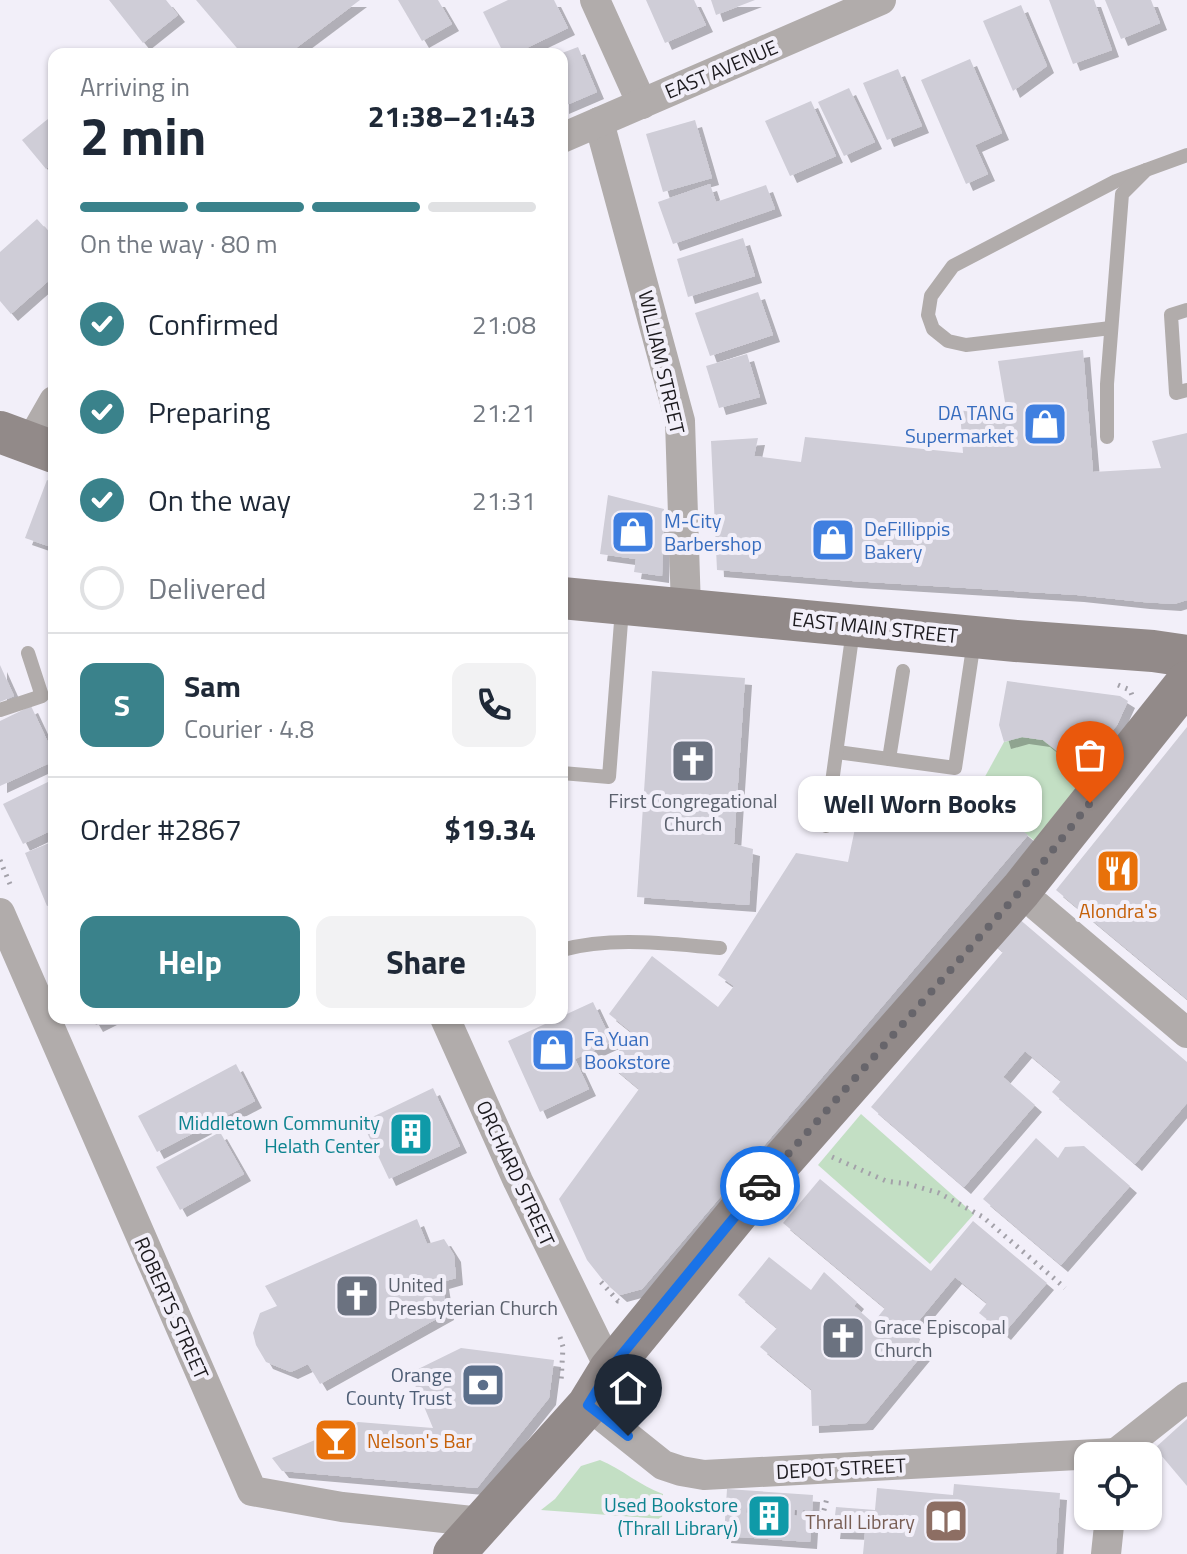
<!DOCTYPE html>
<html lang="en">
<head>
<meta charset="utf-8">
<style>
  :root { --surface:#fff; --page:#f2f2f3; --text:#1f2937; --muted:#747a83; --line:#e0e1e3; --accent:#3a828b }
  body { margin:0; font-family:"Titillium Web",sans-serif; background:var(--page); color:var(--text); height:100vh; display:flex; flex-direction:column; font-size:30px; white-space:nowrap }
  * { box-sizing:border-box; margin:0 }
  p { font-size:26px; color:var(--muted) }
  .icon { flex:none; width:44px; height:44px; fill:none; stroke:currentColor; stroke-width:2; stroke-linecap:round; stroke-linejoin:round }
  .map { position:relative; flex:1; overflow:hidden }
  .details { position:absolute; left:48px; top:48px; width:520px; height:976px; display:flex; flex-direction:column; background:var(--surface); border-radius:16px; box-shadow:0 2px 6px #0004 }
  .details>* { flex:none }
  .fabs { position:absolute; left:1074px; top:1442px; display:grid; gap:16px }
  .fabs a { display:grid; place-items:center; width:88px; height:88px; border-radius:16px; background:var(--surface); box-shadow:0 2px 6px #0004; font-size:40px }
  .pin { position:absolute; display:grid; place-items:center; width:68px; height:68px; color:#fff; margin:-82px -34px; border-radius:50% 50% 50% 0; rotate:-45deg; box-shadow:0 0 8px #0007 }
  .pin .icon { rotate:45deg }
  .courier { position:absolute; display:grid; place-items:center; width:80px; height:80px; margin:-40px; border:6px solid #1a73e8; border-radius:50%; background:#fff; color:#222; box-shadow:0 2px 10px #0007 }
  .bubble { position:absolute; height:56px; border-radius:16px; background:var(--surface); box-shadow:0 2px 6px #0004; font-size:26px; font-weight:700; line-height:56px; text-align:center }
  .summary em { font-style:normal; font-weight:700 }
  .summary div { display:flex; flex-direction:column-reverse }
  .summary { display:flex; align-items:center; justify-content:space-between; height:136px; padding:0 32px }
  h1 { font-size:52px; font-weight:700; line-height:60px }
  .bar { display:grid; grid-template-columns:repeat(4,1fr); gap:12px 8px; align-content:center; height:96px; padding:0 32px }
  .bar i { height:10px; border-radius:6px; background:var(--line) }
  .bar .on { background:var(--accent) }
  .bar p { grid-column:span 4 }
  .line { display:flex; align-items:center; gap:20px; padding:0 32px; border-top:2px solid var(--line) }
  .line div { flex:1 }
  .round { display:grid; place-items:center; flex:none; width:84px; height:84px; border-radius:16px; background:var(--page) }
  ol { padding:0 32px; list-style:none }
  li { display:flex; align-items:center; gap:24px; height:88px }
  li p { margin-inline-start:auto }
  li .icon { padding:8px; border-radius:50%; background:var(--accent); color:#fff; stroke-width:4 }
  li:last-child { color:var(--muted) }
  li i { width:44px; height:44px; border:4px solid var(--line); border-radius:50% }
  .primary-button { display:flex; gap:16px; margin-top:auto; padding:16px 32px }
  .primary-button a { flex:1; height:92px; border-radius:16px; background:var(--accent); color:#fff; font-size:32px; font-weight:700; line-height:92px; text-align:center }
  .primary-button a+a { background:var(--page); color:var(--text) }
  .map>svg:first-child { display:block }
  .green { fill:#c3dfc4 }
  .building { fill:#cfcdd7; filter:url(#shadow) }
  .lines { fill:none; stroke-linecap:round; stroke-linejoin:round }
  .path { stroke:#a3a1a9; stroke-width:5; stroke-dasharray:2 6; stroke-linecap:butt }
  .lane { stroke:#b1acab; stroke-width:14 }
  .street { stroke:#b1acab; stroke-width:30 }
  .secondary { stroke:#928a89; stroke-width:42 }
  .done { stroke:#67656b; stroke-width:8; stroke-dasharray:0 14.4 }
  .route { stroke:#1a73e8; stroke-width:10 }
  .labels { text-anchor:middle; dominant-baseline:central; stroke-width:8; stroke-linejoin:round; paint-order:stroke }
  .street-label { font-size:20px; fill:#1c1a1e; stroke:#f2eff9 }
  .shop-label { font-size:20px; fill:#366cbe; stroke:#f2eff9; text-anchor:start }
  .worship-label { font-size:20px; fill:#5b616d; stroke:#f2eff9; text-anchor:start }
  .food-label { font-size:20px; fill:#c56008; stroke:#f2eff9 }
  .culture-label { font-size:20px; fill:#0d838f; stroke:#f2eff9; text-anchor:end }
  .service-label { font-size:20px; fill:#4e5e75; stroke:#f2eff9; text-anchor:end }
  .education-label { font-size:20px; fill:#785e54; stroke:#f2eff9; text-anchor:end }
</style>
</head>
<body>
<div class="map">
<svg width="1187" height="1554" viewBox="0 0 1187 1554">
  <defs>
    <filter id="shadow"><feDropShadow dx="7" dy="7" stdDeviation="0" flood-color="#0004"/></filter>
  </defs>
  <rect width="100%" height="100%" fill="#f2eff9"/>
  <g class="green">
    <path d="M1022,737L1043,740L1092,778L1036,842L976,793L1004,742Z"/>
    <path d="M861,1114L974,1214L930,1264L818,1165Z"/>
    <path d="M600,1460C622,1469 640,1486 663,1494L662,1519L541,1510L555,1499L581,1466Z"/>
  </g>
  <g class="building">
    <path d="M109,0H166L178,15L143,43Z"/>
    <path d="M196,0H360L288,54H242Z"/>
    <path d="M398,0H438L452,24L422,41Z"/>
    <path d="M508,0H554L568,28L514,54H504L483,12Z"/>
    <path d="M646,0H694L706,25L665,43Z"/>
    <path d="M711,0H755L716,15Z"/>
    <path d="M1049,0H1094L1112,50L1073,64Z"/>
    <path d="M1105,0H1151L1160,23L1121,39Z"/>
    <path d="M1021,5L1047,66L1013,91L983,21Z"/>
    <path d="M578,47L597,92L562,107V53Z"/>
    <path d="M970,59L1002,133L975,145L988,174L966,184L921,80Z"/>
    <path d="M898,69L922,126L887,140L863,83Z"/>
    <path d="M849,88L875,142L844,156L818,102Z"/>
    <path d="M811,101L836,156L790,176L765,121Z"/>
    <path d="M54,114V162L46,169L22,140Z"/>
    <path d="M695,120L712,178L663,192L646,134Z"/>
    <path d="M710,184L716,202L766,185L775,209L673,244L658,202Z"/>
    <path d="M37,219L54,238V276L11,314L0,301V252Z"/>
    <path d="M743,238L755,276L688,297L677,259Z"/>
    <path d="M758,292L773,335L710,356L695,313Z"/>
    <path d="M1083,350L1093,472L1161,468L1152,441L1187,433V600L1174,604L1143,602L1077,595L852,581L717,570L711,441L758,438L754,456L801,462L805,437L963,453L960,411L1006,408L998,361Z"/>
    <path d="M747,354L760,397L719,408L706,366Z"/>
    <path d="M47,480L54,483V548L25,538Z"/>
    <path d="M608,495L664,509L662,576L634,572L636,559L600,554Z"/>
    <path d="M0,665L14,696L0,702Z"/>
    <path d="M652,671L745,678L734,844L753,849L749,905L637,897Z"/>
    <path d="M1007,681L1120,696L1128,701L1117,725L1081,770L1043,740L1022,737L1004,742L999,725Z"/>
    <path d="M31,706L54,755V761L0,786V721Z"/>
    <path d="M1187,727V999L1056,890Z"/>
    <path d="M54,779V829L23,844L3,804Z"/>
    <path d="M864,785L924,798L922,811L951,832L976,793L1028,835L642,1289L620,1295L602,1279L587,1260L559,1199L639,1089L608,1063L634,1034L609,1014L652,956L718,1007L734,986L718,975L796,853L848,862Z"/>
    <path d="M54,841V904L47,906L25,853Z"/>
    <path d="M1011,912L1187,1062V1103L1135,1164L1052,1092L1061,1081L1025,1051L1003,1077L1035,1105L964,1187L871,1107L1003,952L988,939Z"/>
    <path d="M593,1002L612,1042L575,1059L589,1089L540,1112L508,1041Z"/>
    <path d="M92,1018H110L96,1025Z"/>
    <path d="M236,1064L255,1101L157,1152L138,1116Z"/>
    <path d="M433,1088L460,1146L389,1179L362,1122Z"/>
    <path d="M220,1132L244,1174L180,1210L156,1167Z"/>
    <path d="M1036,1138L1058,1158L1065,1147L1084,1146L1130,1186L1061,1265L983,1199Z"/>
    <path d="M820,1179L931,1271L973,1221L1047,1283L1004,1333L979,1313L987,1303L955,1277L911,1330L927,1349L866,1423L812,1426L811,1389L760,1347L777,1328L738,1295L769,1257L811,1290L824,1272L857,1302L854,1306L873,1323L885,1308L783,1223Z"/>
    <path d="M417,1219L427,1244L444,1239L454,1255L456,1278L442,1282L447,1313L320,1384L308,1364L291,1372L266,1362L256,1345L253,1333L260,1313L277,1306L265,1286Z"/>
    <path d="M461,1348L554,1360L549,1398L477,1488L282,1471L272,1458L358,1422L433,1428L410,1373Z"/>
    <path d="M1187,1419V1486L1155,1448Z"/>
    <path d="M954,1484L1060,1493L1056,1554H863L865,1533L833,1532L836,1507L875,1510L877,1488L953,1495Z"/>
    <path d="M727,1489L813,1495L810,1542L724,1536Z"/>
  </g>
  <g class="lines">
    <g class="path">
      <path d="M1118,685L1130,690L1133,698"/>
      <path d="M0,860L12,889"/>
      <path d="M832,1157L886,1181L908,1184L939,1193L983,1217L1065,1288"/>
      <path d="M601,1282L618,1301H623"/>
      <path d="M560,1337L563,1347L561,1382"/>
      <path d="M700,1504L707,1508L823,1514L827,1498"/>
    </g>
    <g class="lane">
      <path d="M1187,310L1171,315L1176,393L1187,390"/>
      <path d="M1111,328L966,345L948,341L933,329L928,315L931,296L953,266L1116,181L1146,170"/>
      <path d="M1107,437V384L1122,194L1146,170L1187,155"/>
      <path d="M0,710L42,696L28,653"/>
      <path d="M837,752L955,768L974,641"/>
      <path d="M889,759L903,671"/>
      <path d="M562,773L609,777L622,609"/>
      <path d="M826,826L853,630"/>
      <path d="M562,950C612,936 669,944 720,948"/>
    </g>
    <g class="street">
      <path d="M595,0L642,104"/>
      <path d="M599,122L680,421L686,609"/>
      <path d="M562,138L881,0"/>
      <path d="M30,443L54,401"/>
      <path d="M1037,906L1187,1033"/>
      <path d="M0,913L252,1491L342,1507L481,1522"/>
      <path d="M445,1018L518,1181L610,1369"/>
      <path d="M588,1405L663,1465L681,1471L704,1475L1116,1453"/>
      <path d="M1116,1456V1453L1187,1397"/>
      <path d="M1106,1554L1110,1516"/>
    </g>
    <g class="secondary">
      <path d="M0,432L54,452"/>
      <path d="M562,598L1016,641L1153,651L1187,656"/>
      <path d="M454,1554L588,1405L610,1369L759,1187L1021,890L1187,682"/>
    </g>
  </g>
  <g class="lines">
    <path class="done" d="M760,1186L1021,890L1090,803"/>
    <path class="route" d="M628,1436L588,1405L610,1369L760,1186"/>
  </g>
  <defs>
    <g id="shop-square" transform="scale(2.3)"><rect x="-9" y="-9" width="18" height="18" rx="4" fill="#3f7fe0" stroke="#f2eff9"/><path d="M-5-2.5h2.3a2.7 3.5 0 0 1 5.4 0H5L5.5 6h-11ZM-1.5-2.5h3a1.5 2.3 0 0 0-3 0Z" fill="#fff"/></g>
    <g id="church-square" transform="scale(2.3)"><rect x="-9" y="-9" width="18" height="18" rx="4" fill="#6b7280" stroke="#f2eff9"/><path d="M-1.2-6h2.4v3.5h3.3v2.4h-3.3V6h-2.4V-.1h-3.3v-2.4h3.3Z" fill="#fff"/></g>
    <g id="restaurant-square" transform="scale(2.3)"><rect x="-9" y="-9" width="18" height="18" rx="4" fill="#e8710a" stroke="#f2eff9"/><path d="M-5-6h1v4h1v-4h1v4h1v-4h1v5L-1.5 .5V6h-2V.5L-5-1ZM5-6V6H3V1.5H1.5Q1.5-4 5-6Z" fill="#fff"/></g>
    <g id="building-square" transform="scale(2.3)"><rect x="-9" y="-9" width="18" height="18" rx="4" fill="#0f9aa8" stroke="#f2eff9"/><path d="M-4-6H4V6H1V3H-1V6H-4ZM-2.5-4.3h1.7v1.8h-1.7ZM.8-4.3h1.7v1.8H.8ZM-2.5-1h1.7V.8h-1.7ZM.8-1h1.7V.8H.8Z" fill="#fff"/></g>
    <g id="bank-square" transform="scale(2.3)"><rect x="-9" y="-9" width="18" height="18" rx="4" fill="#5c6f8a" stroke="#f2eff9"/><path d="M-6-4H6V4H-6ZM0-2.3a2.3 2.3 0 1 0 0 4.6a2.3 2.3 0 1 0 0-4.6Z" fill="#fff"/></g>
    <g id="bar-square" transform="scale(2.3)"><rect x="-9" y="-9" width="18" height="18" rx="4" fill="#e8710a" stroke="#f2eff9"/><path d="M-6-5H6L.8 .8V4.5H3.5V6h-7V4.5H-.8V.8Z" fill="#fff"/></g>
    <g id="library-square" transform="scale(2.3)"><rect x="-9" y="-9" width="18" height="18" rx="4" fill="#8d6e63" stroke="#f2eff9"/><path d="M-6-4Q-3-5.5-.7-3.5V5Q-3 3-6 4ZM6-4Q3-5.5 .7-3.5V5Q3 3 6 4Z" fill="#fff"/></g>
  </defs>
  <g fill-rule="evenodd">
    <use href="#shop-square" x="1045" y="424"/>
    <use href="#shop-square" x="633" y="532"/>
    <use href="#shop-square" x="833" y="540"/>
    <use href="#church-square" x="693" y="761"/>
    <use href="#restaurant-square" x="1118" y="871"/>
    <use href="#shop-square" x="553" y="1050"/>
    <use href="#building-square" x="411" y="1134"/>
    <use href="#church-square" x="357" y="1296"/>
    <use href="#church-square" x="843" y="1338"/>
    <use href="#bank-square" x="483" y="1385"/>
    <use href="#bar-square" x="336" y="1440"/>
    <use href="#building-square" x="769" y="1516"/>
    <use href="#library-square" x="946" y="1521"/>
  </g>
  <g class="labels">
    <g class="street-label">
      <text transform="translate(721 69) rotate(-23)">EAST AVENUE</text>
      <text transform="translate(662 362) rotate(77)">WILLIAM STREET</text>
      <text transform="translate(875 627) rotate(6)">EAST MAIN STREET</text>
      <text transform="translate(516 1173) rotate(65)">ORCHARD STREET</text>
      <text transform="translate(172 1308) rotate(66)">ROBERTS STREET</text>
      <text transform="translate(841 1468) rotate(-3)">DEPOT STREET</text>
    </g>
    <g class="shop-label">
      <text x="1014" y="412" text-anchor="end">DA TANG<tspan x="1014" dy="23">Supermarket</tspan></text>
      <text x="664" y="520">M-City<tspan x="664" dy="23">Barbershop</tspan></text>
      <text x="864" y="528">DeFillippis<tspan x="864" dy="23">Bakery</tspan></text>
      <text x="584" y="1038">Fa Yuan<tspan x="584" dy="23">Bookstore</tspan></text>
    </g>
    <g class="worship-label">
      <text x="693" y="800" text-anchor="middle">First Congregational<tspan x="693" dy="23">Church</tspan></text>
      <text x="388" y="1284">United<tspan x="388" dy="23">Presbyterian Church</tspan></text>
      <text x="874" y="1326">Grace Episcopal<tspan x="874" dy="23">Church</tspan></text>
    </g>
    <g class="food-label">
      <text x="1118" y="910">Alondra's</text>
      <text x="367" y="1440" text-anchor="start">Nelson's Bar</text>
    </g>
    <g class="culture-label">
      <text x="380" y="1122">Middletown Community<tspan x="380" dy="23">Helath Center</tspan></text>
      <text x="738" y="1504">Used Bookstore<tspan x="738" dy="23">(Thrall Library)</tspan></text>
    </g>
    <g class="service-label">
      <text x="452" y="1374">Orange<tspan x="452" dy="23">County Trust</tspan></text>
    </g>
    <g class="education-label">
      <text x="915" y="1521">Thrall Library</text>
    </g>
  </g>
</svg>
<div class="fabs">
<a><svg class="icon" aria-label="locate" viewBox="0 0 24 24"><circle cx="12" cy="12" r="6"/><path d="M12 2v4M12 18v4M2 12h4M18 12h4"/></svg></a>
</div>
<div class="pin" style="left:1090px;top:803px;background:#ea580c"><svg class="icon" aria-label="bag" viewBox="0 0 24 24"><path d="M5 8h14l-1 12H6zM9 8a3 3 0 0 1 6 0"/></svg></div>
<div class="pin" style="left:628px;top:1436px;background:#1f2937"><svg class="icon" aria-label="home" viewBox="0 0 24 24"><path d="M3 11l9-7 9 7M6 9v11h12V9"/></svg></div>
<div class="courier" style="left:760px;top:1186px"><svg class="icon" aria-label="car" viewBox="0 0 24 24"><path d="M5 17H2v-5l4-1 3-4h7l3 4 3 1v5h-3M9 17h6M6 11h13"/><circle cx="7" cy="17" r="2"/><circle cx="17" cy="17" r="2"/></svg></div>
<div class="bubble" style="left:798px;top:776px;width:244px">Well Worn Books</div>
<section class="details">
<div class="summary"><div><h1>2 min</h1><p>Arriving in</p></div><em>21:38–21:43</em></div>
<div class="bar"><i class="on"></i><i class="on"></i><i class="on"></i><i></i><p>On the way · 80 m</p></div>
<ol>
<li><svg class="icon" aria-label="check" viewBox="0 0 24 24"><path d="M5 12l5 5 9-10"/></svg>Confirmed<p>21:08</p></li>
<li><svg class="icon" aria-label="check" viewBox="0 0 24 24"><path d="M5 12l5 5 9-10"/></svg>Preparing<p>21:21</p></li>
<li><svg class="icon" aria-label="check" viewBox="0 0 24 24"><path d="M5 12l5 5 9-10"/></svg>On the way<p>21:31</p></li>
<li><i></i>Delivered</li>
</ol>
<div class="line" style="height:144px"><b class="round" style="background:var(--accent);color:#fff">S</b><div><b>Sam</b><p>Courier · 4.8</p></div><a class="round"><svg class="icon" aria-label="phone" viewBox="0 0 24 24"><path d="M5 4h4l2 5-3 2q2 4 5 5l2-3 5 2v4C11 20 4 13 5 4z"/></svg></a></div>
<div class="line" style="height:104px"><div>Order #2867</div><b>$19.34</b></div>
<div class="primary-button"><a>Help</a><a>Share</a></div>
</section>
</div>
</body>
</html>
